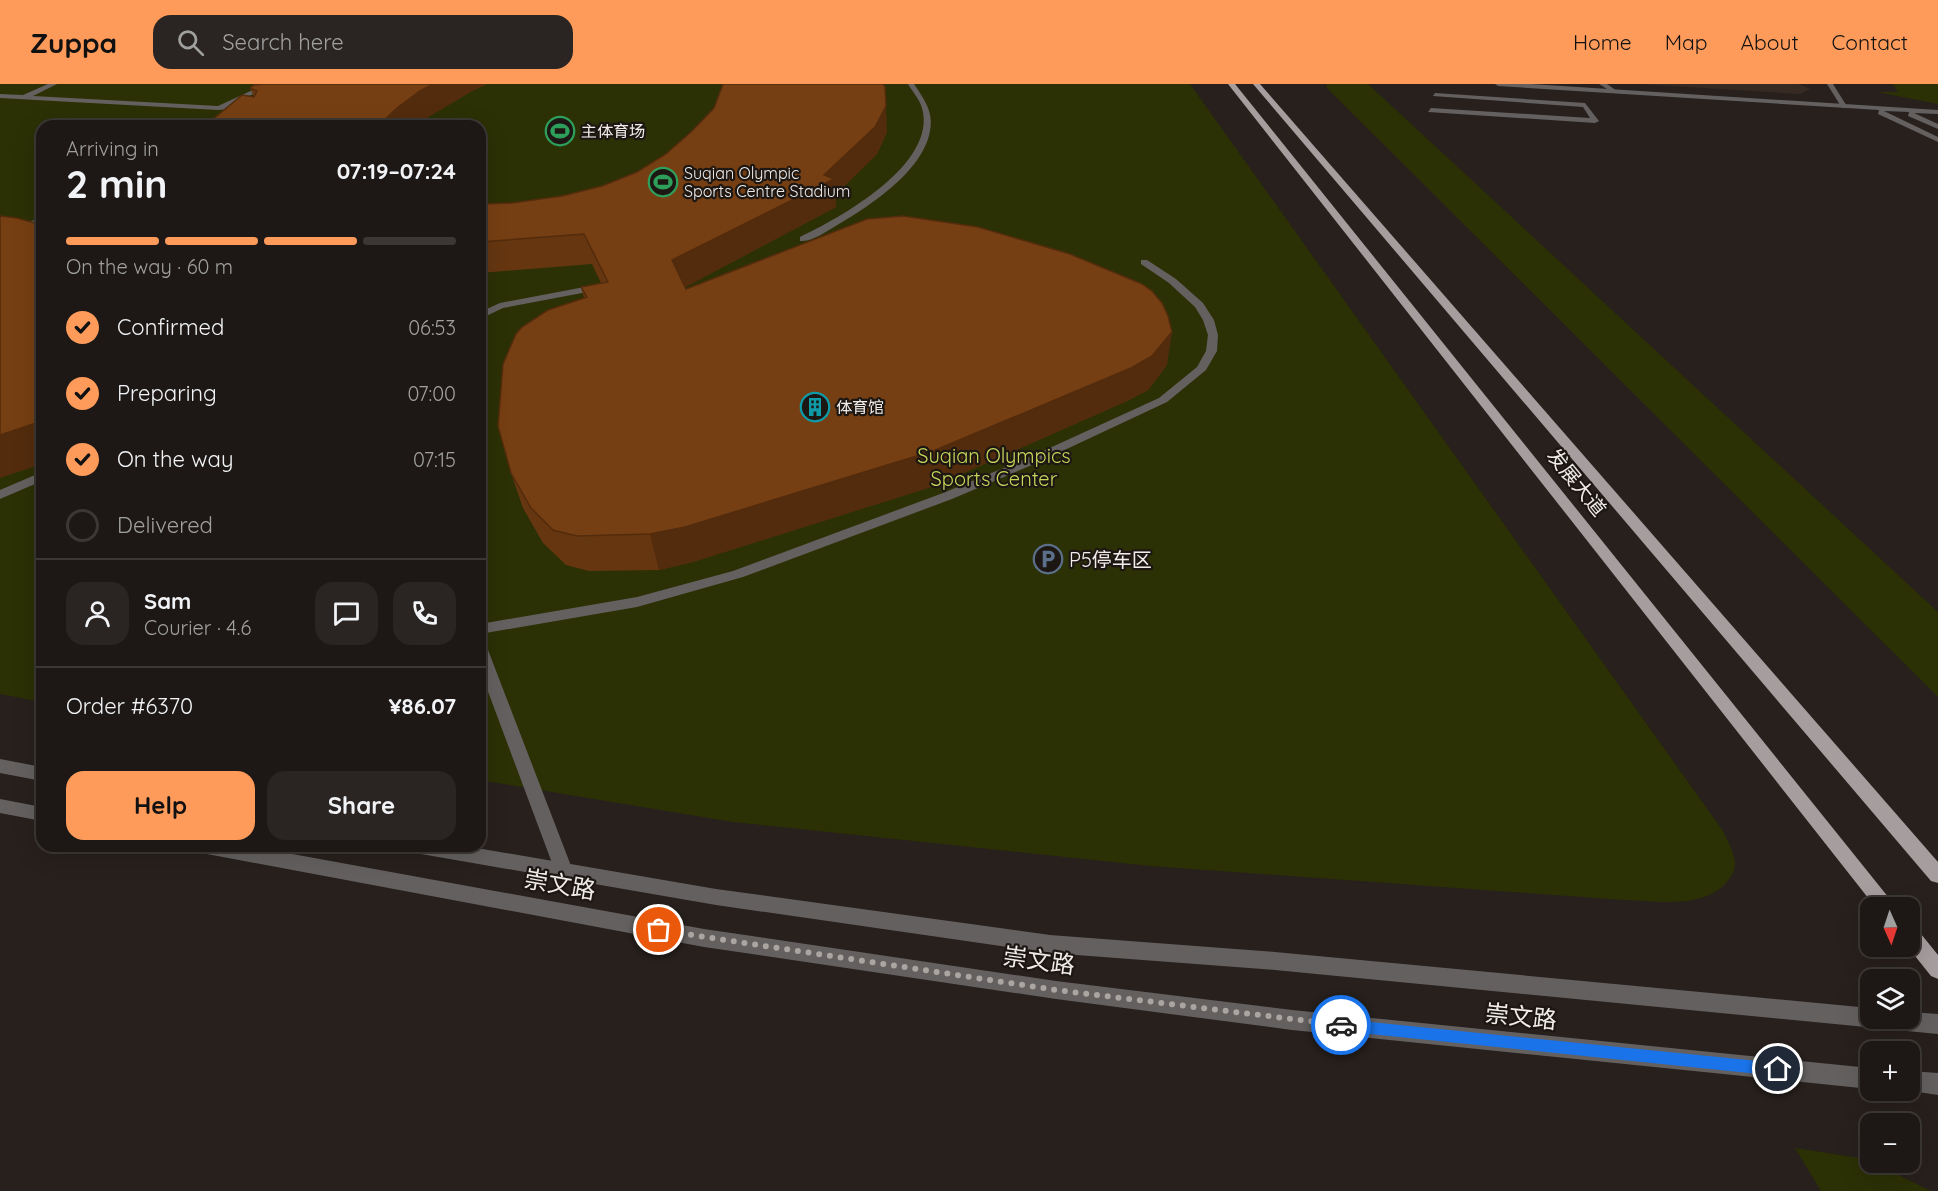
<!DOCTYPE html>
<html lang="en">
<head>
<meta charset="utf-8">
<style>
  :root { --surface:#1d1815; --page:#2a2522; --text:#f1f3f6; --muted:#a0a0a0; --line:#3b3734; --accent:#ff9b5a }
  body { margin:0; font-family:Quicksand,"Noto Sans SC",sans-serif; background:var(--page); color:var(--text); height:100vh; display:flex; flex-direction:column; font-size:22px; white-space:nowrap }
  * { box-sizing:border-box; margin:0 }
  p { font-size:20px; color:var(--muted) }
  .icon { flex:none; width:33px; height:33px; fill:none; stroke:currentColor; stroke-width:2; stroke-linecap:round; stroke-linejoin:round }
  .map { position:relative; flex:1; overflow:hidden }
  .side { position:absolute; left:36px; top:36px; width:450px; height:732px; display:flex; flex-direction:column; background:var(--surface); border-radius:18px; box-shadow:0 6px 24px #0002,0 0 0 2px var(--line) }
  .side>* { flex:none }
  .needle { width:39px; rotate:177deg }
  .fabs { position:absolute; left:1860px; top:813px; display:grid; gap:12px }
  .fabs a { display:grid; place-items:center; width:60px; height:60px; border-radius:12px; background:var(--surface); box-shadow:0 6px 24px #0002,0 0 0 2px var(--line); font-size:30px }
  .pin { position:absolute; display:grid; place-items:center; width:51px; height:51px; color:#fff; margin:-26px; border:3px solid #fff; border-radius:50%; box-shadow:0 2px 6px #0007 }
  .courier { position:absolute; display:grid; place-items:center; width:60px; height:60px; margin:-30px; border:4px solid #1a73e8; border-radius:50%; background:#fff; color:#222; box-shadow:0 2px 8px #0007 }
  .summary em { font-style:normal; font-weight:700 }
  .summary div { display:flex; flex-direction:column-reverse }
  .summary { display:flex; align-items:center; justify-content:space-between; height:102px; padding:0 30px }
  h1 { font-size:39px; font-weight:700; line-height:45px }
  .bar { display:grid; grid-template-columns:repeat(4,1fr); gap:9px 6px; align-content:center; height:72px; padding:0 30px }
  .bar i { height:8px; border-radius:4px; background:var(--line) }
  .bar .selected { background:var(--accent) }
  .bar p { grid-column:span 4 }
  .line { display:flex; align-items:center; gap:15px; padding:0 30px; border-top:2px solid var(--line) }
  .line div { flex:1 }
  .round { display:grid; place-items:center; flex:none; width:63px; height:63px; border-radius:18px; background:var(--page) }
  ol { padding:0 30px; list-style:none }
  li { display:flex; align-items:center; gap:18px; height:66px }
  li p { margin-inline-start:auto }
  li .icon { padding:6px; border-radius:50%; background:var(--accent); color:#111; stroke-width:4 }
  li:last-child { color:var(--muted) }
  li i { width:33px; height:33px; border:3px solid var(--line); border-radius:50% }
  .action { display:flex; gap:12px; margin-top:auto; padding:12px 30px }
  .action a { flex:1; height:69px; border-radius:18px; background:var(--accent); color:#111; font-size:24px; font-weight:700; line-height:69px; text-align:center }
  .action a+a { background:var(--page); color:var(--text) }
  header { display:flex; align-items:center; gap:36px; box-sizing:border-box; height:84px; padding:0 30px; background:var(--accent); color:#111 }
  header strong { font-size:28px }
  nav { display:flex; gap:33px; margin-inline-start:auto; font-size:21px }
  .search { width:420px; height:54px; background:var(--page); display:flex; align-items:center; gap:15px; box-sizing:border-box; padding:0 21px; border-radius:18px; color:var(--muted); font-size:22px }
  .map>svg:first-child { display:block }
  .built { fill:#362a23 }
  .green { fill:#2c3005 }
  .lines { fill:none; stroke-linecap:round; stroke-linejoin:round }
  .service { fill:#646060; fill-rule:evenodd }
  .minor { fill:#646060; fill-rule:evenodd }
  .tertiary { fill:#646060; fill-rule:evenodd }
  .primary { fill:#a69e9e; fill-rule:evenodd }
  .wall { fill:#653610 }
  .shaded-wall { fill:#532c0d }
  .building { fill:#763f13; stroke:#532c0d; stroke-width:1.5 }
  .route { fill:#1a73e8 }
  .done { stroke:#aaa5a1; stroke-width:6; stroke-dasharray:0 10.8 }
  .labels { text-anchor:middle; dominant-baseline:central; stroke-width:4.5; stroke-linejoin:round; paint-order:stroke }
  .far-poi-label { font-size:16px; fill:#f1ece9; stroke:#1d1713; text-anchor:start }
  .park-label { font-size:20px; fill:#c8d65a; stroke:#1d1713 }
  .street-label { font-size:20px; fill:#f1ece9; stroke:#1d1713 }
  .poi-label { font-size:20px; fill:#f1ece9; stroke:#1d1713; text-anchor:start }
  .near-street-label { font-size:24px; fill:#f1ece9; stroke:#1d1713 }
</style>
</head>
<body>
<header>
<strong>Zuppa</strong>
<div class="search"><svg class="icon" aria-label="search" viewBox="0 0 24 24"><circle cx="10" cy="10" r="6"/><path d="M15 15l6 6"/></svg>Search here</div>
<nav><a>Home</a><a>Map</a><a>About</a><a>Contact</a></nav>
</header>
<div class="map">
<svg width="1938" height="1107" viewBox="0 0 1938 1107">
  <rect width="100%" height="100%" fill="#27201c"/>
  <path class="built" d="M1640,0H1799L1810,5L1800,10Z"/>
  <g class="green">
    <path d="M0,0H1190L1723,747C1727,756 1732,764 1734,773C1737,783 1733,791 1726,799C1702,825 1657,817 1624,816L1150,782L733,738L480,696V42H42V618L0,610Z"/>
    <path d="M1326,0H1368L1938,528V613L1327,4Z"/>
    <path d="M1893,0H1938V20L1877,8H1898Z"/>
    <path d="M1795,1064L1866,1075L1931,1107H1821Z"/>
  </g>
  <g class="lines">
    <g class="service">
      <path d="M48,0H57L33,12L218,22L266,0H275L229,21L249,19L252,23L218,26L0,14V10L23,11Z"/>
      <path d="M908,0H914C924,15 934,28 930,47C923,88 867,124 834,143C824,149 811,158 800,157V153C840,134 938,80 922,24C920,16 912,7 908,0Z"/>
      <path d="M1599,0H1607L1617,7L1612,8Z"/>
      <path d="M1827,0H1833L1848,24H1842Z"/>
      <path d="M1435,9L1585,19L1599,37L1595,39L1428,28L1431,24L1590,34L1583,23L1433,12Z"/>
      <path d="M42,135V141L0,148V142Z"/>
      <path d="M1141,176H1147L1176,195L1203,219L1214,236L1218,251L1217,267L1206,286L1167,318L1039,378L952,415L743,493L637,523L480,550V540L637,513L733,487L943,409L1030,373L1159,314L1197,283L1206,267L1208,251L1203,236L1195,223L1169,199L1141,180Z"/>
      <path d="M595,201L600,204L598,206L503,224L480,235V228L500,219Z"/>
      <path d="M42,388V397L0,415V406Z"/>
      <path d="M480,561L485,562L488,566L573,787L571,793L564,795L557,793L555,787L480,586Z"/>
    </g>
    <path class="minor" d="M1495,0H1531L1938,26V30L1914,29L1938,40V45L1908,32L1909,28L1884,27L1938,53V58L1878,30L1879,26L1498,2Z"/>
    <g class="tertiary">
      <path d="M0,675L42,683V697L0,689Z"/>
      <path d="M0,715L42,723V737L0,729Z"/>
      <path d="M198,762H248L704,845L1056,897L1292,926L1870,984V1005L1292,946L1056,915L704,863L207,770L201,767Z"/>
      <path d="M412,762H465L716,805L1050,851L1275,868L1870,924V934H1910V928L1938,930V950L1275,886L1050,869L716,821L421,770L415,767Z"/>
      <path d="M1910,987L1938,989V1011L1905,1006H1910Z"/>
    </g>
    <g class="primary">
      <path d="M1228,0H1235L1897,824H1876Z"/>
      <path d="M1253,0H1260L1938,778V799L1931,797Z"/>
      <path d="M1910,842L1917,845L1938,871V895L1931,892L1907,862H1910Z"/>
    </g>
  </g>
  <g class="wall">
    <path d="M264,0H487L472,7L428,33L417,42H205L254,13L250,4Z"/>
    <path d="M887,48L877,70L835,111L836,123L685,203L686,205L1167,281L1148,306L1127,317L934,402L693,478L659,486L589,487L566,481L543,459L523,424L511,389L584,214L581,203L601,199L592,180L480,189V120L512,119L562,112Z"/>
  </g>
  <g class="shaded-wall">
    <path d="M433,0H487L472,7L428,33L417,42H378L397,24L420,7Z"/>
    <path d="M886,22L887,48L877,70L835,111L836,123L678,207L672,176L824,91Z"/>
    <path d="M1172,248L1167,281L1148,306L1127,317L934,402L693,478L659,486L650,450Z"/>
    <path d="M42,337V380L0,394V351Z"/>
  </g>
  <g class="building">
    <path d="M264,0H433L420,7L397,24L378,42H205L242,11L254,13L257,7L250,4L254,1Z"/>
    <path d="M723,0H883L885,3L886,22L875,43L824,91L834,95L672,176L686,205L867,135L903,132L978,143L1070,170L1142,200L1152,207L1162,219L1168,232L1172,248L1152,272L1131,284L933,367L685,443L650,450L577,452L553,446L531,424L511,389L498,342L503,280L516,250L522,243L548,226L587,213L581,203L608,198L584,150L480,158V120L512,119L562,112L602,102L637,88L666,70L692,47L714,24Z"/>
    <path d="M0,132L17,134L42,141V337L0,351Z"/>
  </g>
  <path class="route" d="M1341,935L1778,979L1783,981L1785,985L1783,990L1778,992L1341,947L1337,946L1335,941L1337,936Z"/>
  <g class="lines">
    <path class="done" d="M659,846L1056,906L1341,941"/>
  </g>
  <defs>
    <g id="stadium-ring" transform="scale(1.5)"><circle r="9.5" fill="#1d1713" stroke="#2e9e5b" stroke-width="1.5"/><path d="M0-5a6.5 5 0 1 0 0 10a6.5 5 0 1 0 0-10ZM-3.5-1.8h7v3.6h-7Z" fill="#2e9e5b"/></g>
    <g id="building-ring" transform="scale(1.5)"><circle r="9.5" fill="#1d1713" stroke="#0f9aa8" stroke-width="1.5"/><path d="M-4-6H4V6H1V3H-1V6H-4ZM-2.5-4.3h1.7v1.8h-1.7ZM.8-4.3h1.7v1.8H.8ZM-2.5-1h1.7V.8h-1.7ZM.8-1h1.7V.8H.8Z" fill="#0f9aa8"/></g>
    <g id="parking-ring" transform="scale(1.5)"><circle r="9.5" fill="#1d1713" stroke="#5c6f8a" stroke-width="1.5"/><path d="M-3.5-5.5H1a3.5 3.5 0 0 1 0 7H-1V5.5H-3.5ZM-1-3.4V-.6H.8a1.4 1.4 0 0 0 0-2.8Z" fill="#5c6f8a"/></g>
  </defs>
  <g fill-rule="evenodd">
    <use href="#stadium-ring" x="560" y="47"/>
    <use href="#stadium-ring" x="663" y="98"/>
    <use href="#building-ring" x="815" y="323"/>
    <use href="#parking-ring" x="1048" y="475"/>
  </g>
  <g class="labels">
    <g class="far-poi-label">
      <text x="581" y="47">主体育场</text>
      <text x="684" y="89">Suqian Olympic<tspan x="684" dy="18">Sports Centre Stadium</tspan></text>
      <text x="836" y="323">体育馆</text>
    </g>
    <g class="park-label">
      <text x="994" y="371">Suqian Olympics<tspan x="994" dy="23">Sports Center</tspan></text>
    </g>
    <g class="street-label">
      <text transform="translate(1577 398) rotate(51)">发展大道</text>
    </g>
    <g class="poi-label">
      <text x="1069" y="475">P5停车区</text>
    </g>
    <g class="near-street-label">
      <text transform="translate(560 800) rotate(10)">崇文路</text>
      <text transform="translate(1039 876) rotate(8)">崇文路</text>
      <text transform="translate(1521 932) rotate(6)">崇文路</text>
    </g>
  </g>
</svg>
<div class="fabs">
<a><svg class="needle" viewBox="-14 -14 28 28"><path d="M0-13l5 13h-10z" fill="#e53935"/><path d="M0 13l5-13h-10z" fill="#a0a0a0"/></svg></a>
<a><svg class="icon" aria-label="layers" viewBox="0 0 24 24"><path d="M12 4l9 5-9 5-9-5zM3 14l9 5 9-5"/></svg></a>
<a>+</a>
<a>−</a>
</div>
<div class="pin" style="left:659px;top:846px;background:#ea580c"><svg class="icon" aria-label="bag" viewBox="0 0 24 24"><path d="M5 8h14l-1 12H6zM9 8a3 3 0 0 1 6 0"/></svg></div>
<div class="pin" style="left:1778px;top:985px;background:#1f2937"><svg class="icon" aria-label="home" viewBox="0 0 24 24"><path d="M3 11l9-7 9 7M6 9v11h12V9"/></svg></div>
<div class="courier" style="left:1341px;top:941px"><svg class="icon" aria-label="car" viewBox="0 0 24 24"><path d="M5 17H2v-5l4-1 3-4h7l3 4 3 1v5h-3M9 17h6M6 11h13"/><circle cx="7" cy="17" r="2"/><circle cx="17" cy="17" r="2"/></svg></div>
<section class="side">
<div class="summary"><div><h1>2 min</h1><p>Arriving in</p></div><em>07:19–07:24</em></div>
<div class="bar"><i class="selected"></i><i class="selected"></i><i class="selected"></i><i></i><p>On the way · 60 m</p></div>
<ol>
<li><svg class="icon" aria-label="check" viewBox="0 0 24 24"><path d="M5 12l5 5 9-10"/></svg>Confirmed<p>06:53</p></li>
<li><svg class="icon" aria-label="check" viewBox="0 0 24 24"><path d="M5 12l5 5 9-10"/></svg>Preparing<p>07:00</p></li>
<li><svg class="icon" aria-label="check" viewBox="0 0 24 24"><path d="M5 12l5 5 9-10"/></svg>On the way<p>07:15</p></li>
<li><i></i>Delivered</li>
</ol>
<div class="line" style="height:108px"><a class="round"><svg class="icon" aria-label="person" viewBox="0 0 24 24"><circle cx="12" cy="8" r="4"/><path d="M4 21q1-7 8-7t8 7"/></svg></a><div><b>Sam</b><p>Courier · 4.6</p></div><a class="round"><svg class="icon" aria-label="chat" viewBox="0 0 24 24"><path d="M4 5h16v11H9l-5 4z"/></svg></a><a class="round"><svg class="icon" aria-label="phone" viewBox="0 0 24 24"><path d="M5 4h4l2 5-3 2q2 4 5 5l2-3 5 2v4C11 20 4 13 5 4z"/></svg></a></div>
<div class="line" style="height:78px"><div>Order #6370</div><b>¥86.07</b></div>
<div class="action"><a>Help</a><a>Share</a></div>
</section>
</div>
</body>
</html>
